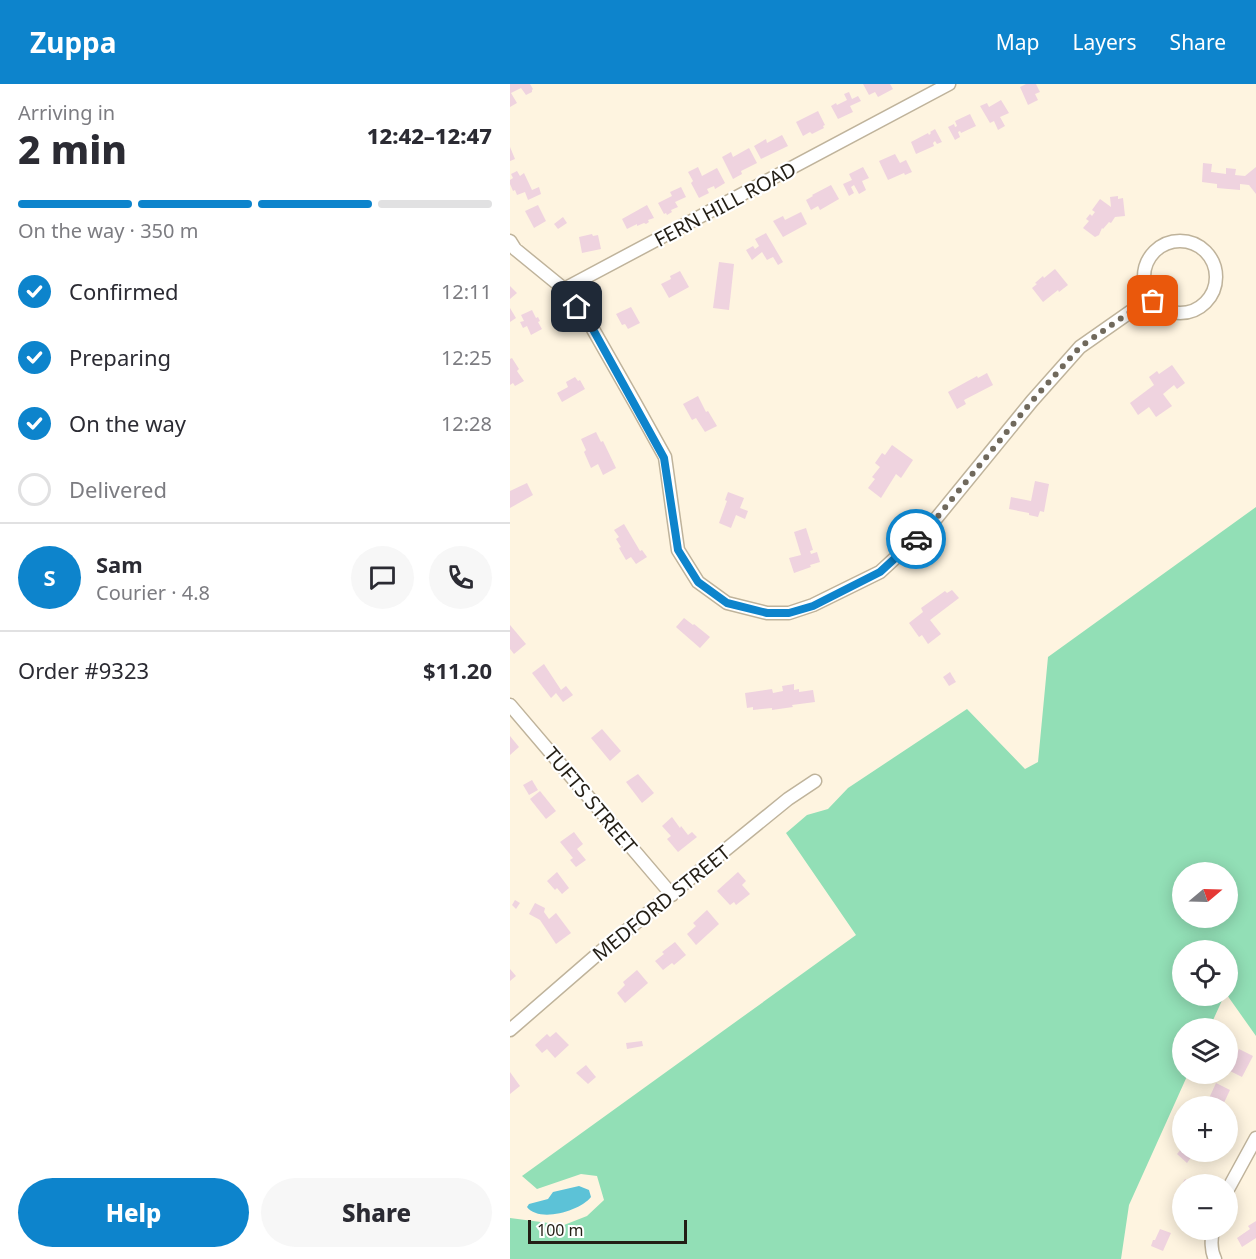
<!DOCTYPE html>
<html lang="en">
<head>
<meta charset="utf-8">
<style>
  :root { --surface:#fff; --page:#f7f7f7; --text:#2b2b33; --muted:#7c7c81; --line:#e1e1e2; --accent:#0d84cc }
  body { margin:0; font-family:"Noto Sans",sans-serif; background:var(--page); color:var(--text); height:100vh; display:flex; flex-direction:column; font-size:22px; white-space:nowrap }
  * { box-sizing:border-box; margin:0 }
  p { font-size:20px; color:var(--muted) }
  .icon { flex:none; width:33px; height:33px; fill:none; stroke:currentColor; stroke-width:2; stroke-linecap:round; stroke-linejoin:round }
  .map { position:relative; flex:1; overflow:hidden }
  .drawer { display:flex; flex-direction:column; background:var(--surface); width:510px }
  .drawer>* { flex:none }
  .needle { width:39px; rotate:71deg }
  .tools { position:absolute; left:662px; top:778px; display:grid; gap:12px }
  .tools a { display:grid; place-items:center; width:66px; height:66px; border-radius:50%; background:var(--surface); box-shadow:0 3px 15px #0003; font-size:30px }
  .scale { position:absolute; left:18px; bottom:15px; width:159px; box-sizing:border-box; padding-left:6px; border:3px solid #231e15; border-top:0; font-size:16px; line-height:21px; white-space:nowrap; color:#231e15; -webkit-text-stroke:4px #fff; paint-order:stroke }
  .pin { position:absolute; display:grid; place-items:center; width:51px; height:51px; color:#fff; margin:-26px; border-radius:12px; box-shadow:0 3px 9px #0006 }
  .courier { position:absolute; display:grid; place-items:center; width:60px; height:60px; margin:-30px; border:4px solid #0d84cc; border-radius:50%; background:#fff; color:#222; box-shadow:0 2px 8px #0007 }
  .summary em { font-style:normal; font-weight:800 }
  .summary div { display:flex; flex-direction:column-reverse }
  .summary { display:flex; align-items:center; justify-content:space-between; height:102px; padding:0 18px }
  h1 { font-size:39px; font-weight:800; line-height:45px }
  .bar { display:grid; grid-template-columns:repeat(4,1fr); gap:9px 6px; align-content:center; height:72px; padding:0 18px }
  .bar i { height:8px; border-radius:4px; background:var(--line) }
  .bar .selected { background:var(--accent) }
  .bar p { grid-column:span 4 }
  .line { display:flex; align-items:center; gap:15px; padding:0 18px; border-top:2px solid var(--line) }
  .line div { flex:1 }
  .round { display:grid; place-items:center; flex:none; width:63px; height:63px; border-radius:32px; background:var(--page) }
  ol { padding:0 18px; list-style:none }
  li { display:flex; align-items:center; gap:18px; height:66px }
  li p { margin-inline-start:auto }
  li .icon { padding:6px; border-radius:50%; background:var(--accent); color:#fff; stroke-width:4 }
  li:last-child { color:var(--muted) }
  li i { width:33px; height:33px; border:3px solid var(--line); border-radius:50% }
  .cta { display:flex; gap:12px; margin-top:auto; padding:12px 18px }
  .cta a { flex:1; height:69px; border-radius:36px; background:var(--accent); color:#fff; font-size:24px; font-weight:800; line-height:69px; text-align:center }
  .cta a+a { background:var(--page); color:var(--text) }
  header { display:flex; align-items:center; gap:36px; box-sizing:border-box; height:84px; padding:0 30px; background:var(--accent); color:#fff }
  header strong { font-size:28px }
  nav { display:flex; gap:33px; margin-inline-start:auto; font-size:21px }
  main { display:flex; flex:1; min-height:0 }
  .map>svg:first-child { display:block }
  .green { fill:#92dfb6; fill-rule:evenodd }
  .water { fill:#5cc2d7 }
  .building { fill:#efd3df }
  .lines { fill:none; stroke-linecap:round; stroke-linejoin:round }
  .minor-casing { stroke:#bfb39b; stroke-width:15 }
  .minor { stroke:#fff; stroke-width:12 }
  .done { stroke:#70695c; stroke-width:6; stroke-dasharray:0 10.8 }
  .route { stroke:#0d84cc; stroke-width:8 }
  .labels { text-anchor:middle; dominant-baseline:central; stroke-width:4.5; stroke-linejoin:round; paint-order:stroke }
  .street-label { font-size:20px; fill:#231e15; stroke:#fff }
</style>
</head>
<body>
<header>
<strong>Zuppa</strong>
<nav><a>Map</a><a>Layers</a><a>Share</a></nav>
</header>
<main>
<section class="drawer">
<div class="summary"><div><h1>2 min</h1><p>Arriving in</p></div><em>12:42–12:47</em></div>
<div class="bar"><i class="selected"></i><i class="selected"></i><i class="selected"></i><i></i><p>On the way · 350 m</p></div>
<ol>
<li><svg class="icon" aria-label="check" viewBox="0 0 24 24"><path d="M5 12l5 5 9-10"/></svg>Confirmed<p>12:11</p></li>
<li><svg class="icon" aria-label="check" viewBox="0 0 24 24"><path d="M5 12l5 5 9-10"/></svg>Preparing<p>12:25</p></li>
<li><svg class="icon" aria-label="check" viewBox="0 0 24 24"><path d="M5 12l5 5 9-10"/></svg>On the way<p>12:28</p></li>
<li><i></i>Delivered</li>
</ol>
<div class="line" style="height:108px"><b class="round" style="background:var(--accent);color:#fff">S</b><div><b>Sam</b><p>Courier · 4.8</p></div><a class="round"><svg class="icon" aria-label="chat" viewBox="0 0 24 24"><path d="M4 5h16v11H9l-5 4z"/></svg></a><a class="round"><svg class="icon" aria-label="phone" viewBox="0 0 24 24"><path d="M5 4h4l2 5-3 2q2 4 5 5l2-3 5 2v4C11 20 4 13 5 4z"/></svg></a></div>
<div class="line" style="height:78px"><div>Order #9323</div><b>$11.20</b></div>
<div class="cta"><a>Help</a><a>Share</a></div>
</section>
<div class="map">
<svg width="746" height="1175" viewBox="0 0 746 1175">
  <rect width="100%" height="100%" fill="#fef4e0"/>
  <path class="green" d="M746,423V952L717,911V867H672V912H714L699,945H672V990H678L619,1121L611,1175H0V1134L54,1141L77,1132L94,1116L87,1092L71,1090L27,1105L12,1092L346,851L276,749L297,731L318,725L338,704L457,625L515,685L528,678L538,573ZM672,789H717V834H672Z"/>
  <path class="water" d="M69,1102L79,1106L81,1113C70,1127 29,1139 17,1123L19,1120L38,1115L43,1108Z"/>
  <g class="building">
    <path d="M0,0H20L23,5L22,6V8L16,11L11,4L1,9L7,19L0,23Z"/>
    <path d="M353,0H380L383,5L368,13L365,8L359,11Z"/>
    <path d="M516,0H526L530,8L525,10L528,16L518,21L510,3Z"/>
    <path d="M339,8L342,15L348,12L351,17L340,22L343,28L328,35L321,22L326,19L327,21L337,16L334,10Z"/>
    <path d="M491,16L499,29L490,33L495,42L488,46L484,37L480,39L470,22L477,19L479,23Z"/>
    <path d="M308,27L315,41L313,42L314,44L302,50L300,48L293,52L286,38Z"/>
    <path d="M460,30L466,42L451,49L450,47L448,48L450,53L445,56L438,43L444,40L445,43L447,42L445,37Z"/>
    <path d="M425,45L432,58L427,60L425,57L423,59L424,62L406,70L401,58L418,49L419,51L421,49L420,48Z"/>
    <path d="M272,51L278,62L251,75L244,62L256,55L257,59Z"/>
    <path d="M0,63L5,75L0,77Z"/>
    <path d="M239,64L247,79L231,87L232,90L223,95L212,73L221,68L223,73Z"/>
    <path d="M385,70L390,79L396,76L402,88L395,91L394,89L378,96L369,77Z"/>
    <path d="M693,79L702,80L701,88L716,90V84L726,85L725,91L735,92L746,83V110L739,101L730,100V106L707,104V100L692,98Z"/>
    <path d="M188,83L192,92L207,84L215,99L205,105L204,102L197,105L199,109L189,114L181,99L183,97L178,88Z"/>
    <path d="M353,83L359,94L352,97L356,106L349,110L344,101L341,103L344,109L339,112L333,100L342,96L339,90Z"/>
    <path d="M7,87L10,92L14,89L22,106L29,103L31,110L18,116L15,108L7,111L5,106L3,107L0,100V96L3,94L1,90Z"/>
    <path d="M321,101L329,115L310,126L308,122L301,126L296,116L303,112L302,111Z"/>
    <path d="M171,103L176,113L165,118L168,123L161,126L162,128L157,131L156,129L154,130L148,119L162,112L160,108Z"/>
    <path d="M608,112V115L613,114L615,132L605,133L601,139L599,138L593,145L592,144L589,151L585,153L573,144L579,137L576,135L580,130L582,132L585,128L582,126L590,115L601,123L600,113Z"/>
    <path d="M28,121L36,137L24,144L15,127Z"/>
    <path d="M137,121L144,134L138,136L139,138L136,140L134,139L127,142V140L117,145L112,135Z"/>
    <path d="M291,128L297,140L273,153L263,137L273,132L275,136Z"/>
    <path d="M53,133L57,139L48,145L44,140Z"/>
    <path d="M256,149L273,178L268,181L263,173L257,176L252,168L242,176L236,166L243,162L245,165L249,162L245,155Z"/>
    <path d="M82,150L83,152L88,151L91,165L72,169L69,153Z"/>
    <path d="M209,178L224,180L219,226L203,224Z"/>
    <path d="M545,185L558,201L549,208L548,206L533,218L522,204L527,200L525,199L533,192L534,194Z"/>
    <path d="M170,187L179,203L159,214L151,200L161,195L160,192Z"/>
    <path d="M0,202L7,209L0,215Z"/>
    <path d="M121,223L130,239L118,245L115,240L112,241L106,230Z"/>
    <path d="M0,224L6,234L0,238Z"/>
    <path d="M22,226L26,234L28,233L30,237L28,238L32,245L21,251L17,242L13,244L10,238L14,237L11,231Z"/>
    <path d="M2,274L9,285L7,287L14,297L5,302L3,299L0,301V275Z"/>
    <path d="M662,281L675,299L667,305L664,301L653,310L662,322L646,333L639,323L628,331L620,319L644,301L639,293L647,287L649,290Z"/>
    <path d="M477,289L483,301L454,316L456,320L447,325L438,308L467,292L468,294Z"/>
    <path d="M65,293L68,297L70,296L75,305L52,318L47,309L58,303L56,298Z"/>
    <path d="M188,312L196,328L198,327L207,342L195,348L186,334L182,336L173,320Z"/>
    <path d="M86,348L91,358L93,357L106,384L93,391L88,380L81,384L74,368L76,366L71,355Z"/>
    <path d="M382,361L403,376L391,394L386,390L371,414L358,404L365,395L362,393L370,383L365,379L372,369L375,371Z"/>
    <path d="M525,397L539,400L534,428L530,427L528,433L519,431V429L499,425L501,413L521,417Z"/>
    <path d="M17,399L23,411L0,424V407Z"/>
    <path d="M218,408L234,414L230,424L238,427L235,435L226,431L221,444L209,439L217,417L215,416Z"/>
    <path d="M114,440L130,467L132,466L137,473L126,480L121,473L116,476L109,464L111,463L106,455L109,453L104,446Z"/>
    <path d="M296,444L303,466L300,467L301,470L307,468L310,478L300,481L301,483L284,489L279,474L291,471L284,448Z"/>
    <path d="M442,506L449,514L420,536L431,550L418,560L412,551L409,553L399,539L413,528L411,524L435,507L437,509Z"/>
    <path d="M174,534L183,541L184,540L200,553L190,564L167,544L166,543Z"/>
    <path d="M0,541L16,560L4,570L0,565Z"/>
    <path d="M34,580L51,606L56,602L63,611L53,618L46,609L41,614L22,589Z"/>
    <path d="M440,588L446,598L439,602L433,593Z"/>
    <path d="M284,600V606L289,605V608L303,606L305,618L282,621L283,623L262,626V624L243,626V623L237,624L235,609L262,605L263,609L273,607L272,602Z"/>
    <path d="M92,645L111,667L100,677L81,654Z"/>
    <path d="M0,652L9,663L0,671Z"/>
    <path d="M128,690L144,709L132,719L116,698Z"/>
    <path d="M22,696L28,706L19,711L13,701Z"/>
    <path d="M30,707L46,727L36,735L20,715Z"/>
    <path d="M162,733L170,744L171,742L178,751L182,748L187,753L168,768L157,755L161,752L152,742Z"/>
    <path d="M64,748L73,760L67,765L76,776L66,783L60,776L63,774L50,758Z"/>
    <path d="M47,788L59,804L52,810L47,804L45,806L37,797Z"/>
    <path d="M228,788L236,797L232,801L240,810L226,821L224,818L220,821L207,807Z"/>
    <path d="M5,816L10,819L6,825L2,821Z"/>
    <path d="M25,819L35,824L34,828L39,835L46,829L61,849L46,860L30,836L19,830Z"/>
    <path d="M197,826L209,840L186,861L177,850L186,842L183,839Z"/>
    <path d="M165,858L176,871L164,881L162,879L153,886L145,877L154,870L152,868Z"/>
    <path d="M0,885L6,892L0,897Z"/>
    <path d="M127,886L138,899L115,919L107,909L115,901L113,898Z"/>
    <path d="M46,948L59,961L45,974L37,965L32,969L25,961L37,950L40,953Z"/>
    <path d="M132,957L133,962L117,965L116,959Z"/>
    <path d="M729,965L743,972L732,993L718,986Z"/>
    <path d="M76,981L86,993L78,1000L66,989Z"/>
    <path d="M0,988L10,1002L0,1010Z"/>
    <path d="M706,999L720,1006L712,1023H695Z"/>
    <path d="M672,1064V1068H684L681,1071L682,1072L677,1079L667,1070Z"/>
    <path d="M675,1095L686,1101H672V1120L663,1115Z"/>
    <path d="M746,1137V1154L732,1163L727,1154L740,1145L738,1142Z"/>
    <path d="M650,1145L661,1149L653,1167L641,1162L643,1156H645Z"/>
  </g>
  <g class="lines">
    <g class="minor-casing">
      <g id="minor">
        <circle cx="670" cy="193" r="36"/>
        <path d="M0,157L5,165L54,205L80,240L125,319L155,373L168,466L188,498L217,519L257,529H279L303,521L370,488L420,442L522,317L570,263L640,214"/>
        <path d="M54,205L439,0"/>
        <path d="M0,621L162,811"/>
        <path d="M0,946L90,868L278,715L305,697"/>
        <path d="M717,1107L746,1054"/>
        <path d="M703,1146C701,1155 701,1167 705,1175"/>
      </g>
    </g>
    <use href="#minor" class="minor"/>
  </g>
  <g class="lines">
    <path class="done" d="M406,455L420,442L522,317L570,263L640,214L643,217"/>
    <path class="route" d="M67,223L80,240L154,374L168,466L188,498L217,519L257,529H279L303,522L370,488L406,455"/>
  </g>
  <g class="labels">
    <g class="street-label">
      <text transform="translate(215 120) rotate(-28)">FERN HILL ROAD</text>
      <text transform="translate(81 716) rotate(50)">TUFTS STREET</text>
      <text transform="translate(151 819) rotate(-39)">MEDFORD STREET</text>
    </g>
  </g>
</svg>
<div class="tools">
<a><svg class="needle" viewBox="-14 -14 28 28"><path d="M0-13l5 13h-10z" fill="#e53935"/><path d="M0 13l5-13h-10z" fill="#7c7c81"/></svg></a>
<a><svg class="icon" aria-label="locate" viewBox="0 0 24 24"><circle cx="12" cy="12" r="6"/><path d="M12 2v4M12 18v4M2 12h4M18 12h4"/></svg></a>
<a><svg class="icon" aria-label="layers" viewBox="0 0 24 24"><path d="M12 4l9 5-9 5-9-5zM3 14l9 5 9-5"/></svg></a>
<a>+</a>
<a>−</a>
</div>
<div class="scale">100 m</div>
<div class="pin" style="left:643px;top:217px;background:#ea580c"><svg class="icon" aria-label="bag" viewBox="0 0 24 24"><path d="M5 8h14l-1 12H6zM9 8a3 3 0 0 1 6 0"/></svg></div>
<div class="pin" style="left:67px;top:223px;background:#1f2937"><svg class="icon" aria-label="home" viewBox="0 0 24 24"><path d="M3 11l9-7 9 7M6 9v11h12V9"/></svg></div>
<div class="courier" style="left:406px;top:455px"><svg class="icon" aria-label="car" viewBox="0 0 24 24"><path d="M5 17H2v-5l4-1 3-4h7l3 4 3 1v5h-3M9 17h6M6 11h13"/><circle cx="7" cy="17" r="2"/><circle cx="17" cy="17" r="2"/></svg></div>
</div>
</main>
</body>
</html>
